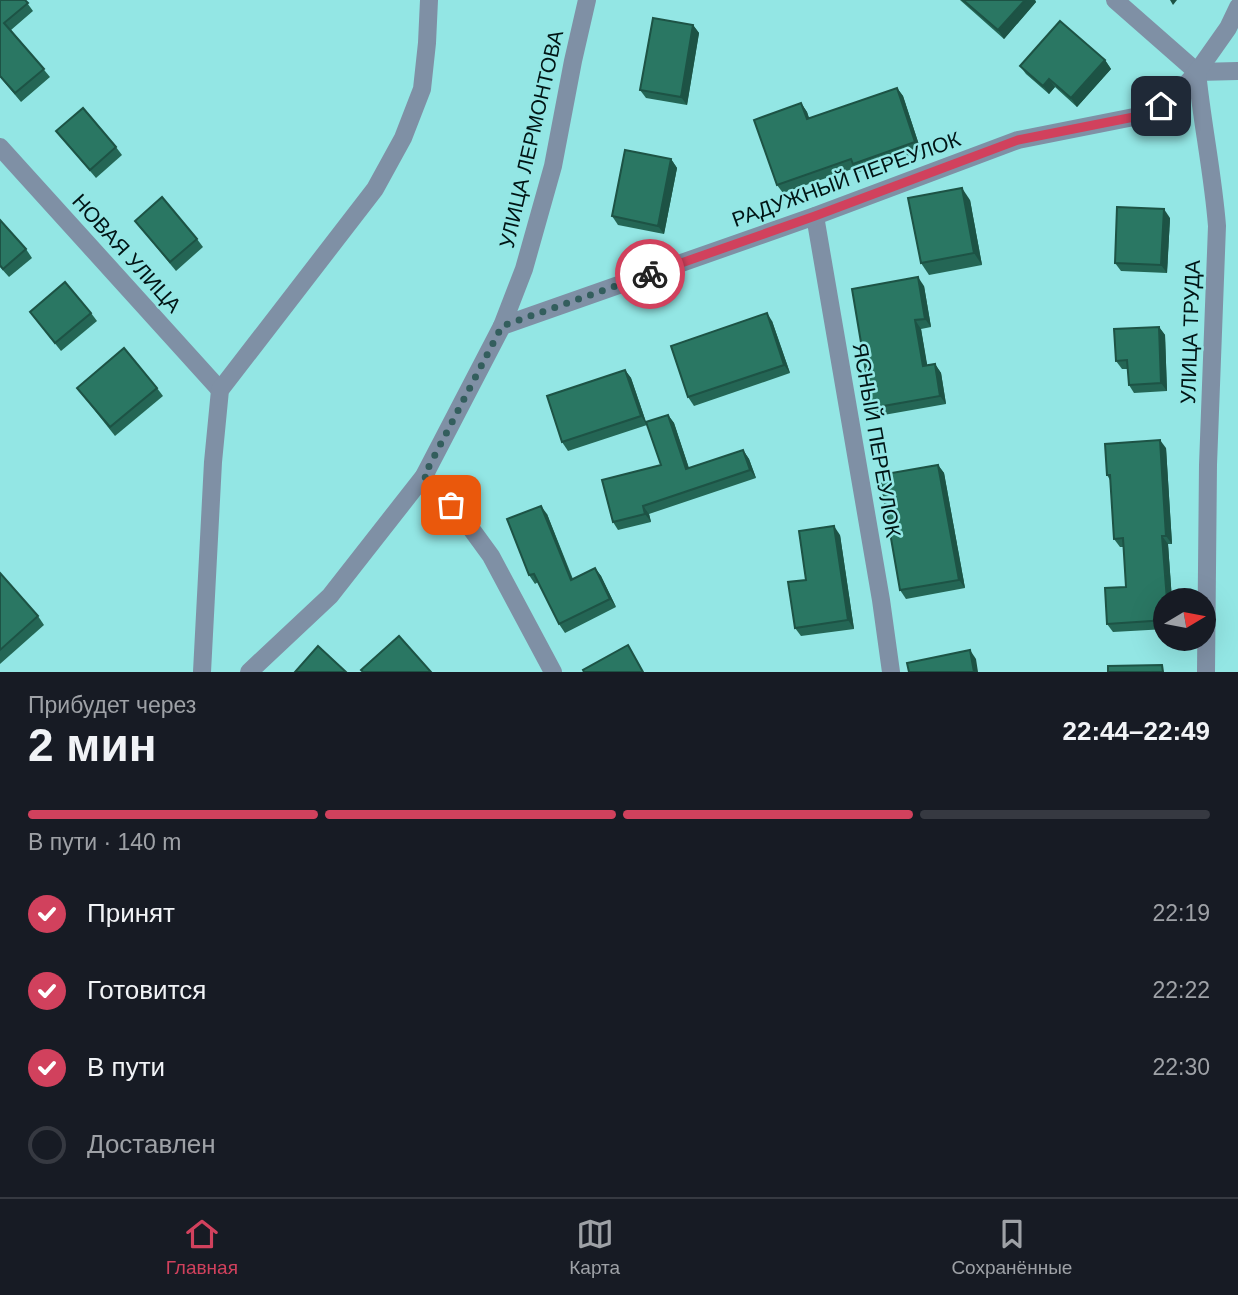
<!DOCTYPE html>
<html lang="ru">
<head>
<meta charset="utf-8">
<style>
  :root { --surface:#171b24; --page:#20242c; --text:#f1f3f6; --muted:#9ea1a6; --line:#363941; --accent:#d1415d }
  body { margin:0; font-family:Helvetica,sans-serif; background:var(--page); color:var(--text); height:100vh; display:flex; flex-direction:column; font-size:26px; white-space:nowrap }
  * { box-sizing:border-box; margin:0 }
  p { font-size:23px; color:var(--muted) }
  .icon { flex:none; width:38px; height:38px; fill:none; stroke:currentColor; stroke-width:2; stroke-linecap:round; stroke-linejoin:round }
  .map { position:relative; height:672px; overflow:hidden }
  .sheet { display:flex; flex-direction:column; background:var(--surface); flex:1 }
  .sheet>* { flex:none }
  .needle { width:46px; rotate:80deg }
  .controls { position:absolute; left:1153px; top:588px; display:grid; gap:14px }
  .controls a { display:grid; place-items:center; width:63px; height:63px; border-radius:50%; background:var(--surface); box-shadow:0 7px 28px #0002; font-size:35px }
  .pin { position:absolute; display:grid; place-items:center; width:60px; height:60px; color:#fff; margin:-30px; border-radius:14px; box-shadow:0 4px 10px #0006 }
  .courier { position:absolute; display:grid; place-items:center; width:70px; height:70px; margin:-35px; border:5px solid #d1415d; border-radius:50%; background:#fff; color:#222; box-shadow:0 2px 9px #0007 }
  .headline em { font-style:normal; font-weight:700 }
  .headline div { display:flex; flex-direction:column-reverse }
  .headline { display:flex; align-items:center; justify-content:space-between; height:119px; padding:0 28px }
  h1 { font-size:46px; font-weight:700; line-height:52px }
  .bar { display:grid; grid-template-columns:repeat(4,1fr); gap:10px 7px; align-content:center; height:84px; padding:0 28px }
  .bar i { height:9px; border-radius:5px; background:var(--line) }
  .bar .selected { background:var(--accent) }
  .bar p { grid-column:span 4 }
  ol { padding:0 28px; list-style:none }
  li { display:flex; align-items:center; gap:21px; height:77px }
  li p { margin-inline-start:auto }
  li .icon { padding:7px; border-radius:50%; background:var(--accent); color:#fff; stroke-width:4 }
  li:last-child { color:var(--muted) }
  li i { width:38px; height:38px; border:4px solid var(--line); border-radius:50% }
  .dock { display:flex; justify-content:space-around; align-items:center; height:98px; border-top:2px solid var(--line); background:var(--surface); font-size:19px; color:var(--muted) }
  .dock a { display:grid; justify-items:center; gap:4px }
  .dock .selected { color:var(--accent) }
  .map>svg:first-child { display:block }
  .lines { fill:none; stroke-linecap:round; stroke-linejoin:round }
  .minor { stroke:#7f90a5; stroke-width:18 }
  .wall { fill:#246655 }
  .shaded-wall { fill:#1d5345 }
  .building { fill:#2a7763; stroke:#1d5345; stroke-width:2 }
  .done { stroke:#335e5d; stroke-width:7; stroke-dasharray:0 12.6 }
  .route { stroke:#d1415d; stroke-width:9 }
  .labels { text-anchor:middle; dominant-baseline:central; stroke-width:5; stroke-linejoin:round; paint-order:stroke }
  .street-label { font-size:21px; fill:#001515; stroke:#93e6e4 }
</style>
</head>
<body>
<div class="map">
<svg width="1238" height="672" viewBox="0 0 1238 672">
  <rect width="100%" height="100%" fill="#93e6e4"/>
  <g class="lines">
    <g class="minor">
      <path d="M1115,0L1197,72L1238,71"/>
      <path d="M0,147L220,390"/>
      <path d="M815,216L881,600L891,672"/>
      <path d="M502,326L815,216L1018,140L1149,114L1173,99L1197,72"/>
      <path d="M424,476L464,519L491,556L553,672"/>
      <path d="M202,672L213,462L220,390L375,189L403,138L422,89L427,43L429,0"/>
      <path d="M249,672L330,596L424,476L502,326L524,269L553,166L573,61L587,0"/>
      <path d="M1206,672L1208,465L1217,226C1213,174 1202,123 1197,72L1228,28L1238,7"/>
    </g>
  </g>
  <g class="wall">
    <path d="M0,0H25L33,11L11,30L50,77L21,102L0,77Z"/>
    <path d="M960,0H1035L1036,2L1004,39Z"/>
    <path d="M693,25L699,33L687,105L646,98L640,90Z"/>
    <path d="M1105,60L1111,69L1077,107L1055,87L1049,94L1026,74L1020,66Z"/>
    <path d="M897,88L903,96L921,151L859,172L855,168L783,193L777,185L801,103L807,112L809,118Z"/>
    <path d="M56,131L116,147L122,155L96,178Z"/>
    <path d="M671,159L677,168L664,234L618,225L612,216Z"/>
    <path d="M970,200L982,265L929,275L921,263Z"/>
    <path d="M1170,218L1167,273L1121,271L1115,263Z"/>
    <path d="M0,220L26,249L32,258L9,277L0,267Z"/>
    <path d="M135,221L197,239L203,247L176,271Z"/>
    <path d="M924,286L931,327L921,329L927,366L935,364L941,373L946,404L878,416L872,408Z"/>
    <path d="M30,312L91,313L97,321L61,351Z"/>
    <path d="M772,321L790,373L694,406L688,397Z"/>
    <path d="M1159,327L1165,335L1167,391L1134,393L1129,385L1128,369H1122L1116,361Z"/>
    <path d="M625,370L631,378L647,425L568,451L562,442Z"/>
    <path d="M77,388H157L163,396L115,436Z"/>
    <path d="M668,415L674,423L689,468L743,450L749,459L756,478L649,514L651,522L618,530L613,522L661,465Z"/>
    <path d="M1166,448L1172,544H1168L1172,600H1166V629L1113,632L1107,624L1126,587L1124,547H1120L1114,539L1110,480L1107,475Z"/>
    <path d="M938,465L944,473L965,588L906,599L900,590Z"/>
    <path d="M547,514L573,579L595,568L601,576L616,607L565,633L559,624L538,582L535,584L529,575Z"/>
    <path d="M840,535L854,629L801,636L795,628L806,580Z"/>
    <path d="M0,573L38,616L44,625L0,664Z"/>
  </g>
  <g class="shaded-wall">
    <path d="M1025,0H1035L1036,2L1004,39L998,30Z"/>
    <path d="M1170,0H1177L1173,5Z"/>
    <path d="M693,25L699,33L687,105L681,97Z"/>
    <path d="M1105,60L1111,69L1077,107L1071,98Z"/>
    <path d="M1049,79L1055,87L1049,94L1043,86Z"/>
    <path d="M897,88L903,96L921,151L915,142Z"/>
    <path d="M801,103L807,112L812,127L807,119Z"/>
    <path d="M671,159L677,168L664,234L658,226Z"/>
    <path d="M962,188L970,200L982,265L974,253Z"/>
    <path d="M1164,209L1170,218L1167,273L1161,265Z"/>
    <path d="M918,277L924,286L931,327L925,319Z"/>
    <path d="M767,313L772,321L790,373L784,365Z"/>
    <path d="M915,320L921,329L929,375L923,366Z"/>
    <path d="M1159,327L1165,335L1167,391L1161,383Z"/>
    <path d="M935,364L941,373L946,404L940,396Z"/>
    <path d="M625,370L631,378L647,425L641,416Z"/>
    <path d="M668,415L674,423L692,478L686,469Z"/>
    <path d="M1160,440L1166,448L1172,544L1166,536Z"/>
    <path d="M743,450L749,459L756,478L750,470Z"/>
    <path d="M938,465L944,473L965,588L959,580Z"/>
    <path d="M541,506L547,514L576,589L571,580Z"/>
    <path d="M643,506L649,514L651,522L645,514Z"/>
    <path d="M834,526L840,535L854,629L848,620Z"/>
    <path d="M1162,536L1168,544L1172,600H1167Z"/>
    <path d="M595,568L601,576L616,607L610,599Z"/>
    <path d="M970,650L976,659L978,672H974Z"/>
  </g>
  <g class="building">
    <path d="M0,0H25L28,3L4,23L44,69L15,93L0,76Z"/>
    <path d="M963,0H1025L998,30Z"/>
    <path d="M653,18L693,25L681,97L640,90Z"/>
    <path d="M1060,21L1105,60L1071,98L1049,79L1043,86L1020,66Z"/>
    <path d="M897,88L915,142L853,164L851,159L777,185L754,120L801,103L807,119Z"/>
    <path d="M83,108L116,147L90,170L56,131Z"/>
    <path d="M625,150L671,159L658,226L612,216Z"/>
    <path d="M962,188L974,253L921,263L908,198Z"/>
    <path d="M162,197L197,239L170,262L135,221Z"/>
    <path d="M1117,207L1164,209L1161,265L1115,263Z"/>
    <path d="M0,220L26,249L3,269L0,265Z"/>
    <path d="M918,277L925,319L915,320L923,366L935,364L940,396L872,408L852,289Z"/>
    <path d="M65,282L91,313L55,343L30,312Z"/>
    <path d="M767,313L784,365L688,397L671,346Z"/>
    <path d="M1159,327L1161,383L1129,385L1127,360L1116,361L1114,329Z"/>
    <path d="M124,348L157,388L110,427L77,388Z"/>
    <path d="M625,370L641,416L562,442L547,396Z"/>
    <path d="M668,415L686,469L743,450L750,470L643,506L645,514L613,522L602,480L661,465L646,422Z"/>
    <path d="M1160,440L1166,536H1162L1167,600H1166V620L1107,624L1105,588L1126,587L1123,538L1114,539L1110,475H1107L1105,444Z"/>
    <path d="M938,465L959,580L900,590L880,475Z"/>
    <path d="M541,506L571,580L595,568L610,599L559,624L534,574L529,575L507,519Z"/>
    <path d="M834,526L848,620L795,628L788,582L806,580L799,531Z"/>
    <path d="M0,573L38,616L0,650Z"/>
    <path d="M399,636L431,672H363L361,670Z"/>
    <path d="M628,645L643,672H584L583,670Z"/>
    <path d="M318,646L346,672H295Z"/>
    <path d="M970,650L974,672H909L907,663Z"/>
    <path d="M1162,665L1163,672H1108V666Z"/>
  </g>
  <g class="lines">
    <path class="done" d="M451,505L424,476L502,326L650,274"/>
    <path class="route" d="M650,274L815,216L1018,140L1149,114L1161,106"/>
  </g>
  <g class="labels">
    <g class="street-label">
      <text transform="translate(531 139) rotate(-77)">УЛИЦА ЛЕРМОНТОВА</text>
      <text transform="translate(846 179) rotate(-20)">РАДУЖНЫЙ ПЕРЕУЛОК</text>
      <text transform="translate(127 253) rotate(48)">НОВАЯ УЛИЦА</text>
      <text transform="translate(1190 332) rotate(-88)">УЛИЦА ТРУДА</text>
      <text transform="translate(877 440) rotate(80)">ЯСНЫЙ ПЕРЕУЛОК</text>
    </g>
  </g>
</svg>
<div class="controls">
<a><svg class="needle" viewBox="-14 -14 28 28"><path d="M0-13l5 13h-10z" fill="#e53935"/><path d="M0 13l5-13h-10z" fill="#9ea1a6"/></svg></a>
</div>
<div class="pin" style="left:451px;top:505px;background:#ea580c"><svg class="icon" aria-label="bag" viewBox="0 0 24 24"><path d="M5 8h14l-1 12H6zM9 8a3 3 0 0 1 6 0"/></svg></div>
<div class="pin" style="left:1161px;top:106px;background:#1f2937"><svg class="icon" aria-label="home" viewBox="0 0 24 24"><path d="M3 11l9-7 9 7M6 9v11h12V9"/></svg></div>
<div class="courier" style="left:650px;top:274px"><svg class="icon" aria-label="bike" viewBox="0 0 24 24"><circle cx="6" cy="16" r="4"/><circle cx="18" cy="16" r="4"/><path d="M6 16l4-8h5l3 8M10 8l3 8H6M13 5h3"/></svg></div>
</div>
<section class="sheet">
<div class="headline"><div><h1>2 мин</h1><p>Прибудет через</p></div><em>22:44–22:49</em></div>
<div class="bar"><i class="selected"></i><i class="selected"></i><i class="selected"></i><i></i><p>В пути · 140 m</p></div>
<ol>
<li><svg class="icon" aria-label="check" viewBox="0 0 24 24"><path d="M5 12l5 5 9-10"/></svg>Принят<p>22:19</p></li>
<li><svg class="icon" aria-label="check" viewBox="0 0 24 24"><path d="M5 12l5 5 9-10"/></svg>Готовится<p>22:22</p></li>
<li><svg class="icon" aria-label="check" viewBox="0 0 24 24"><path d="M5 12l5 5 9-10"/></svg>В пути<p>22:30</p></li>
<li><i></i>Доставлен</li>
</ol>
</section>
<nav class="dock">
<a class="selected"><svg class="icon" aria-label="home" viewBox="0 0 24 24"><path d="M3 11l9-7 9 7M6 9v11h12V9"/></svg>Главная</a>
<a><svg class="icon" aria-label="map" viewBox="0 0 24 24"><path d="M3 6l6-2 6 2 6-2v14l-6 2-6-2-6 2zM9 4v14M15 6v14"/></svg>Карта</a>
<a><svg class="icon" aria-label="saved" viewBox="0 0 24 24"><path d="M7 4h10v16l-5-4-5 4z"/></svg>Сохранённые</a>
</nav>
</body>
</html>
